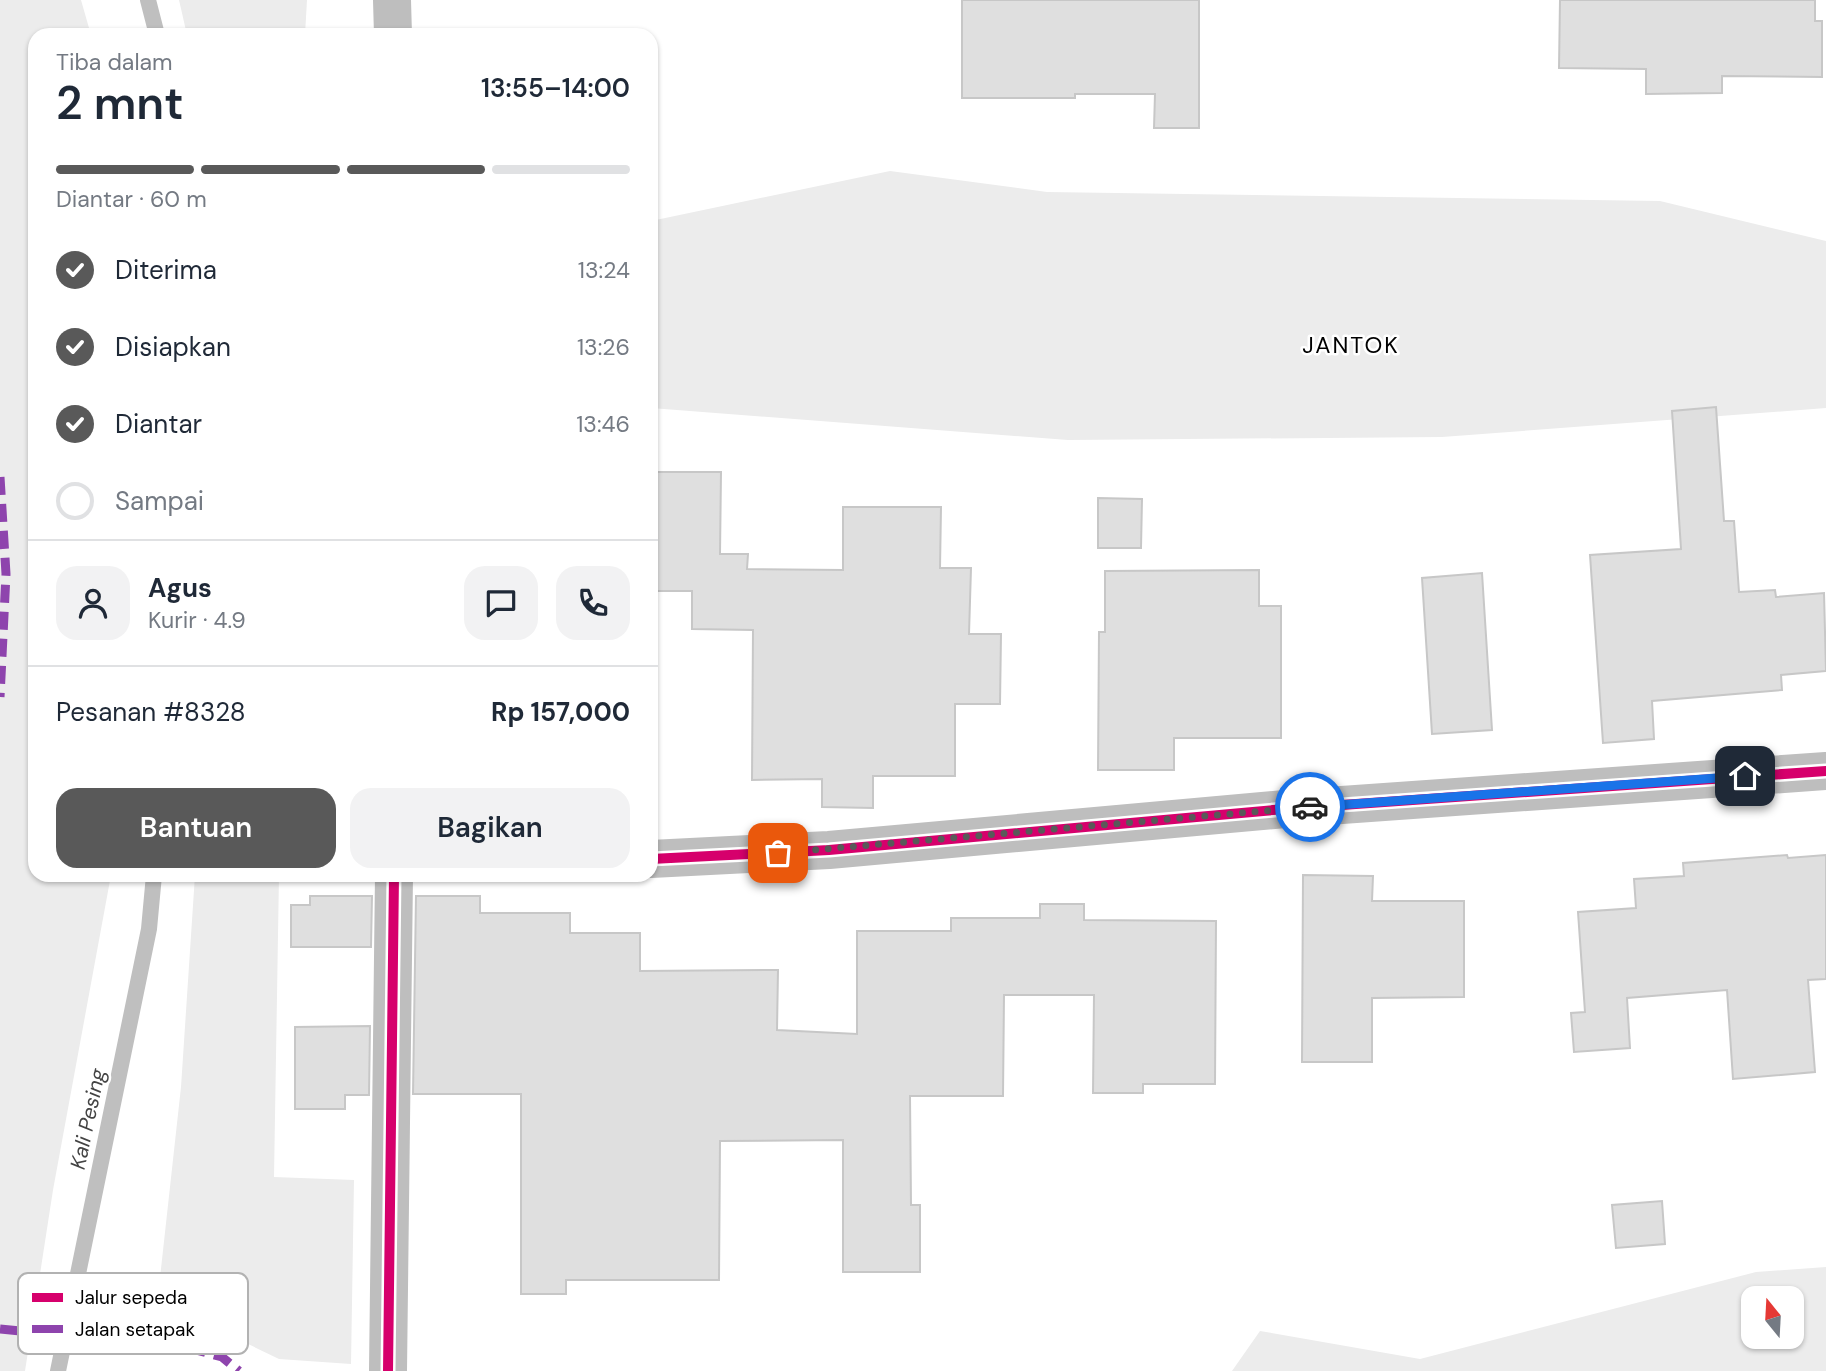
<!DOCTYPE html>
<html lang="id">
<head>
<meta charset="utf-8">
<style>
  :root { --surface:#fff; --page:#f2f2f3; --text:#1f2937; --muted:#747a83; --line:#e0e1e3; --accent:#595959 }
  body { margin:0; font-family:"DM Sans",sans-serif; background:var(--page); color:var(--text); height:100vh; display:flex; flex-direction:column; font-size:26px; white-space:nowrap }
  * { box-sizing:border-box; margin:0 }
  p { font-size:23px; color:var(--muted) }
  .icon { flex:none; width:38px; height:38px; fill:none; stroke:currentColor; stroke-width:2; stroke-linecap:round; stroke-linejoin:round }
  .map { position:relative; flex:1; overflow:hidden }
  .sheet { position:absolute; left:28px; top:28px; width:630px; height:854px; display:flex; flex-direction:column; background:var(--surface); border-radius:21px; box-shadow:0 2px 5px #0004 }
  .sheet>* { flex:none }
  .needle { width:46px; rotate:342deg }
  .controls { position:absolute; left:1741px; top:1286px; display:grid; gap:14px }
  .controls a { display:grid; place-items:center; width:63px; height:63px; border-radius:14px; background:var(--surface); box-shadow:0 2px 5px #0004; font-size:35px }
  .pin { position:absolute; display:grid; place-items:center; width:60px; height:60px; color:#fff; margin:-30px; border-radius:14px; box-shadow:0 4px 10px #0006 }
  .courier { position:absolute; display:grid; place-items:center; width:70px; height:70px; margin:-35px; border:5px solid #1a73e8; border-radius:50%; background:#fff; color:#222; box-shadow:0 2px 9px #0007 }
  .overview em { font-style:normal; font-weight:600 }
  .overview div { display:flex; flex-direction:column-reverse }
  .overview { display:flex; align-items:center; justify-content:space-between; height:119px; padding:0 28px }
  h1 { font-size:46px; font-weight:600; line-height:52px }
  .bar { display:grid; grid-template-columns:repeat(4,1fr); gap:10px 7px; align-content:center; height:84px; padding:0 28px }
  .bar i { height:9px; border-radius:5px; background:var(--line) }
  .bar .on { background:var(--accent) }
  .bar p { grid-column:span 4 }
  .line { display:flex; align-items:center; gap:18px; padding:0 28px; border-top:2px solid var(--line) }
  .line div { flex:1 }
  .round { display:grid; place-items:center; flex:none; width:74px; height:74px; border-radius:21px; background:var(--page) }
  ol { padding:0 28px; list-style:none }
  li { display:flex; align-items:center; gap:21px; height:77px }
  li p { margin-inline-start:auto }
  li .icon { padding:7px; border-radius:50%; background:var(--accent); color:#fff; stroke-width:4 }
  li:last-child { color:var(--muted) }
  li i { width:38px; height:38px; border:4px solid var(--line); border-radius:50% }
  .button { display:flex; gap:14px; margin-top:auto; padding:14px 28px }
  .button a { flex:1; height:80px; border-radius:21px; background:var(--accent); color:#fff; font-size:28px; font-weight:600; line-height:80px; text-align:center }
  .button a+a { background:var(--page); color:var(--text) }
  .map>svg:first-child { display:block }
  .green { fill:#ececec; fill-rule:evenodd }
  .lines { fill:none; stroke-linecap:round; stroke-linejoin:round }
  .stream { stroke:#bfbfbf; stroke-width:16 }
  .building { fill:#dfdfdf; stroke:#c7c7c7; stroke-width:2 }
  .minor { stroke:#bebebe; stroke-width:38 }
  .quiet { stroke:#8e44ad; stroke-width:9; stroke-dasharray:18 9; stroke-linecap:butt }
  .cycleway-casing { stroke:#fff; stroke-width:15 }
  .cycleway { stroke:#d6006c; stroke-width:10 }
  .done { stroke:#595959; stroke-width:7; stroke-dasharray:0 12.6 }
  .route { stroke:#1a73e8; stroke-width:9 }
  .labels { text-anchor:middle; dominant-baseline:central; stroke-width:5; stroke-linejoin:round; paint-order:stroke }
  .water-label { font-size:21px; font-style:italic; fill:#444; stroke:#fff }
  .quarter-label { font-size:23px; letter-spacing:2px; fill:#000; stroke:#fff }
  .key { fill:#fff; stroke:#b2b2b2; stroke-width:2 }
  .key-label { font-size:19px; fill:#000 }
</style>
</head>
<body>
<div class="map">
<svg width="1826" height="1371" viewBox="0 0 1826 1371">
  <rect width="100%" height="100%" fill="#fff"/>
  <g class="green">
    <path d="M0,0H81L91,35H35V875H111L53,1190L25,1371H0Z"/>
    <path d="M179,0H307L305,35H187Z"/>
    <path d="M890,171L1047,192L1660,201L1826,241V408L1442,437L1068,440L651,408V221Z"/>
    <path d="M195,875H279L274,1177L354,1180L351,1364L279,1359L213,1327L156,1314L181,1087Z"/>
    <path d="M1826,1267V1371H1232L1260,1331L1420,1359L1756,1272ZM1754,1298H1792V1337H1754Z"/>
  </g>
  <g class="lines">
    <g class="stream">
      <path d="M148,0L157,35"/>
      <path d="M58,1371L149,929L154,875"/>
    </g>
  </g>
  <g class="building">
    <path d="M962,0H1199V128H1154L1155,94H1075V98H962Z"/>
    <path d="M1560,0H1815V21H1822V77L1722,76V93L1646,94V69L1559,68Z"/>
    <path d="M1716,407L1724,521H1734L1739,592L1775,590L1776,597L1824,593L1826,671L1781,675L1782,690L1652,701L1654,739L1603,743L1590,555L1681,549L1672,411Z"/>
    <path d="M651,472H721L720,554H748L747,569L843,570V507H941L940,568H971L969,634H1001L1000,704H955V776H873V808L822,807V779L752,780L753,630L692,629V591H656L657,520H651Z"/>
    <path d="M1098,498L1142,499L1141,548H1098Z"/>
    <path d="M1259,570V606H1281V738H1174V770H1098L1099,632H1105V571Z"/>
    <path d="M1482,573L1492,730L1432,734L1422,578Z"/>
    <path d="M1787,855L1788,858L1826,855V979L1808,980L1815,1072L1733,1079L1727,990L1627,998L1630,1048L1574,1052L1571,1013L1585,1012L1578,912L1636,908L1634,879L1684,876L1683,863Z"/>
    <path d="M1303,875L1373,876L1372,901H1464V997L1372,998V1062H1302Z"/>
    <path d="M310,896H372L371,947H291V905H310Z"/>
    <path d="M416,896H480V913H570V933H640V971L778,970L777,1030L857,1034V931H951V918H1040V904H1084V920L1216,921L1215,1084H1143V1093H1093L1094,995H1004L1003,1096H910L911,1205H920V1272H843V1140L720,1141L719,1280H566V1294H521V1094H413Z"/>
    <path d="M370,1026L369,1095H345V1109H295V1027Z"/>
    <path d="M1662,1201L1665,1244L1616,1248L1612,1205Z"/>
  </g>
  <g class="lines">
    <g class="minor">
      <path d="M392,0L393,35"/>
      <path d="M651,859L829,850L1285,809L1826,771"/>
      <path d="M388,1371L394,875"/>
    </g>
    <g class="quiet">
      <path d="M0,477L6,574L0,697"/>
      <path d="M0,1329L185,1347L222,1357L239,1371"/>
    </g>
    <g class="cycleway-casing">
      <g id="cycleway">
        <path d="M651,859L829,850L1285,809L1826,771"/>
        <path d="M388,1371L394,875"/>
      </g>
    </g>
    <use href="#cycleway" class="cycleway"/>
  </g>
  <g class="lines">
    <path class="done" d="M778,853L1310,807"/>
    <path class="route" d="M1310,807L1745,776"/>
  </g>
  <g class="labels">
    <g class="water-label">
      <text transform="translate(88 1119) rotate(-78)">Kali Pesing</text>
    </g>
    <g class="quarter-label">
      <text x="1351" y="345">JANTOK</text>
    </g>
  </g>
  <rect x="18" y="1273" width="230" height="81" rx="10" class="key"/>
  <rect x="32" y="1293" width="31" height="9" fill="#d6006c"/>
  <rect x="32" y="1325" width="31" height="8" fill="#8e44ad"/>
  <g class="key-label">
    <text x="75" y="1304">Jalur sepeda</text>
    <text x="75" y="1336">Jalan setapak</text>
  </g>
</svg>
<div class="controls">
<a><svg class="needle" viewBox="-14 -14 28 28"><path d="M0-13l5 13h-10z" fill="#e53935"/><path d="M0 13l5-13h-10z" fill="#747a83"/></svg></a>
</div>
<div class="pin" style="left:778px;top:853px;background:#ea580c"><svg class="icon" aria-label="bag" viewBox="0 0 24 24"><path d="M5 8h14l-1 12H6zM9 8a3 3 0 0 1 6 0"/></svg></div>
<div class="pin" style="left:1745px;top:776px;background:#1f2937"><svg class="icon" aria-label="home" viewBox="0 0 24 24"><path d="M3 11l9-7 9 7M6 9v11h12V9"/></svg></div>
<div class="courier" style="left:1310px;top:807px"><svg class="icon" aria-label="car" viewBox="0 0 24 24"><path d="M5 17H2v-5l4-1 3-4h7l3 4 3 1v5h-3M9 17h6M6 11h13"/><circle cx="7" cy="17" r="2"/><circle cx="17" cy="17" r="2"/></svg></div>
<section class="sheet">
<div class="overview"><div><h1>2 mnt</h1><p>Tiba dalam</p></div><em>13:55–14:00</em></div>
<div class="bar"><i class="on"></i><i class="on"></i><i class="on"></i><i></i><p>Diantar · 60 m</p></div>
<ol>
<li><svg class="icon" aria-label="check" viewBox="0 0 24 24"><path d="M5 12l5 5 9-10"/></svg>Diterima<p>13:24</p></li>
<li><svg class="icon" aria-label="check" viewBox="0 0 24 24"><path d="M5 12l5 5 9-10"/></svg>Disiapkan<p>13:26</p></li>
<li><svg class="icon" aria-label="check" viewBox="0 0 24 24"><path d="M5 12l5 5 9-10"/></svg>Diantar<p>13:46</p></li>
<li><i></i>Sampai</li>
</ol>
<div class="line" style="height:126px"><a class="round"><svg class="icon" aria-label="person" viewBox="0 0 24 24"><circle cx="12" cy="8" r="4"/><path d="M4 21q1-7 8-7t8 7"/></svg></a><div><b>Agus</b><p>Kurir · 4.9</p></div><a class="round"><svg class="icon" aria-label="chat" viewBox="0 0 24 24"><path d="M4 5h16v11H9l-5 4z"/></svg></a><a class="round"><svg class="icon" aria-label="phone" viewBox="0 0 24 24"><path d="M5 4h4l2 5-3 2q2 4 5 5l2-3 5 2v4C11 20 4 13 5 4z"/></svg></a></div>
<div class="line" style="height:91px"><div>Pesanan #8328</div><b>Rp 157,000</b></div>
<div class="button"><a>Bantuan</a><a>Bagikan</a></div>
</section>
</div>
</body>
</html>
